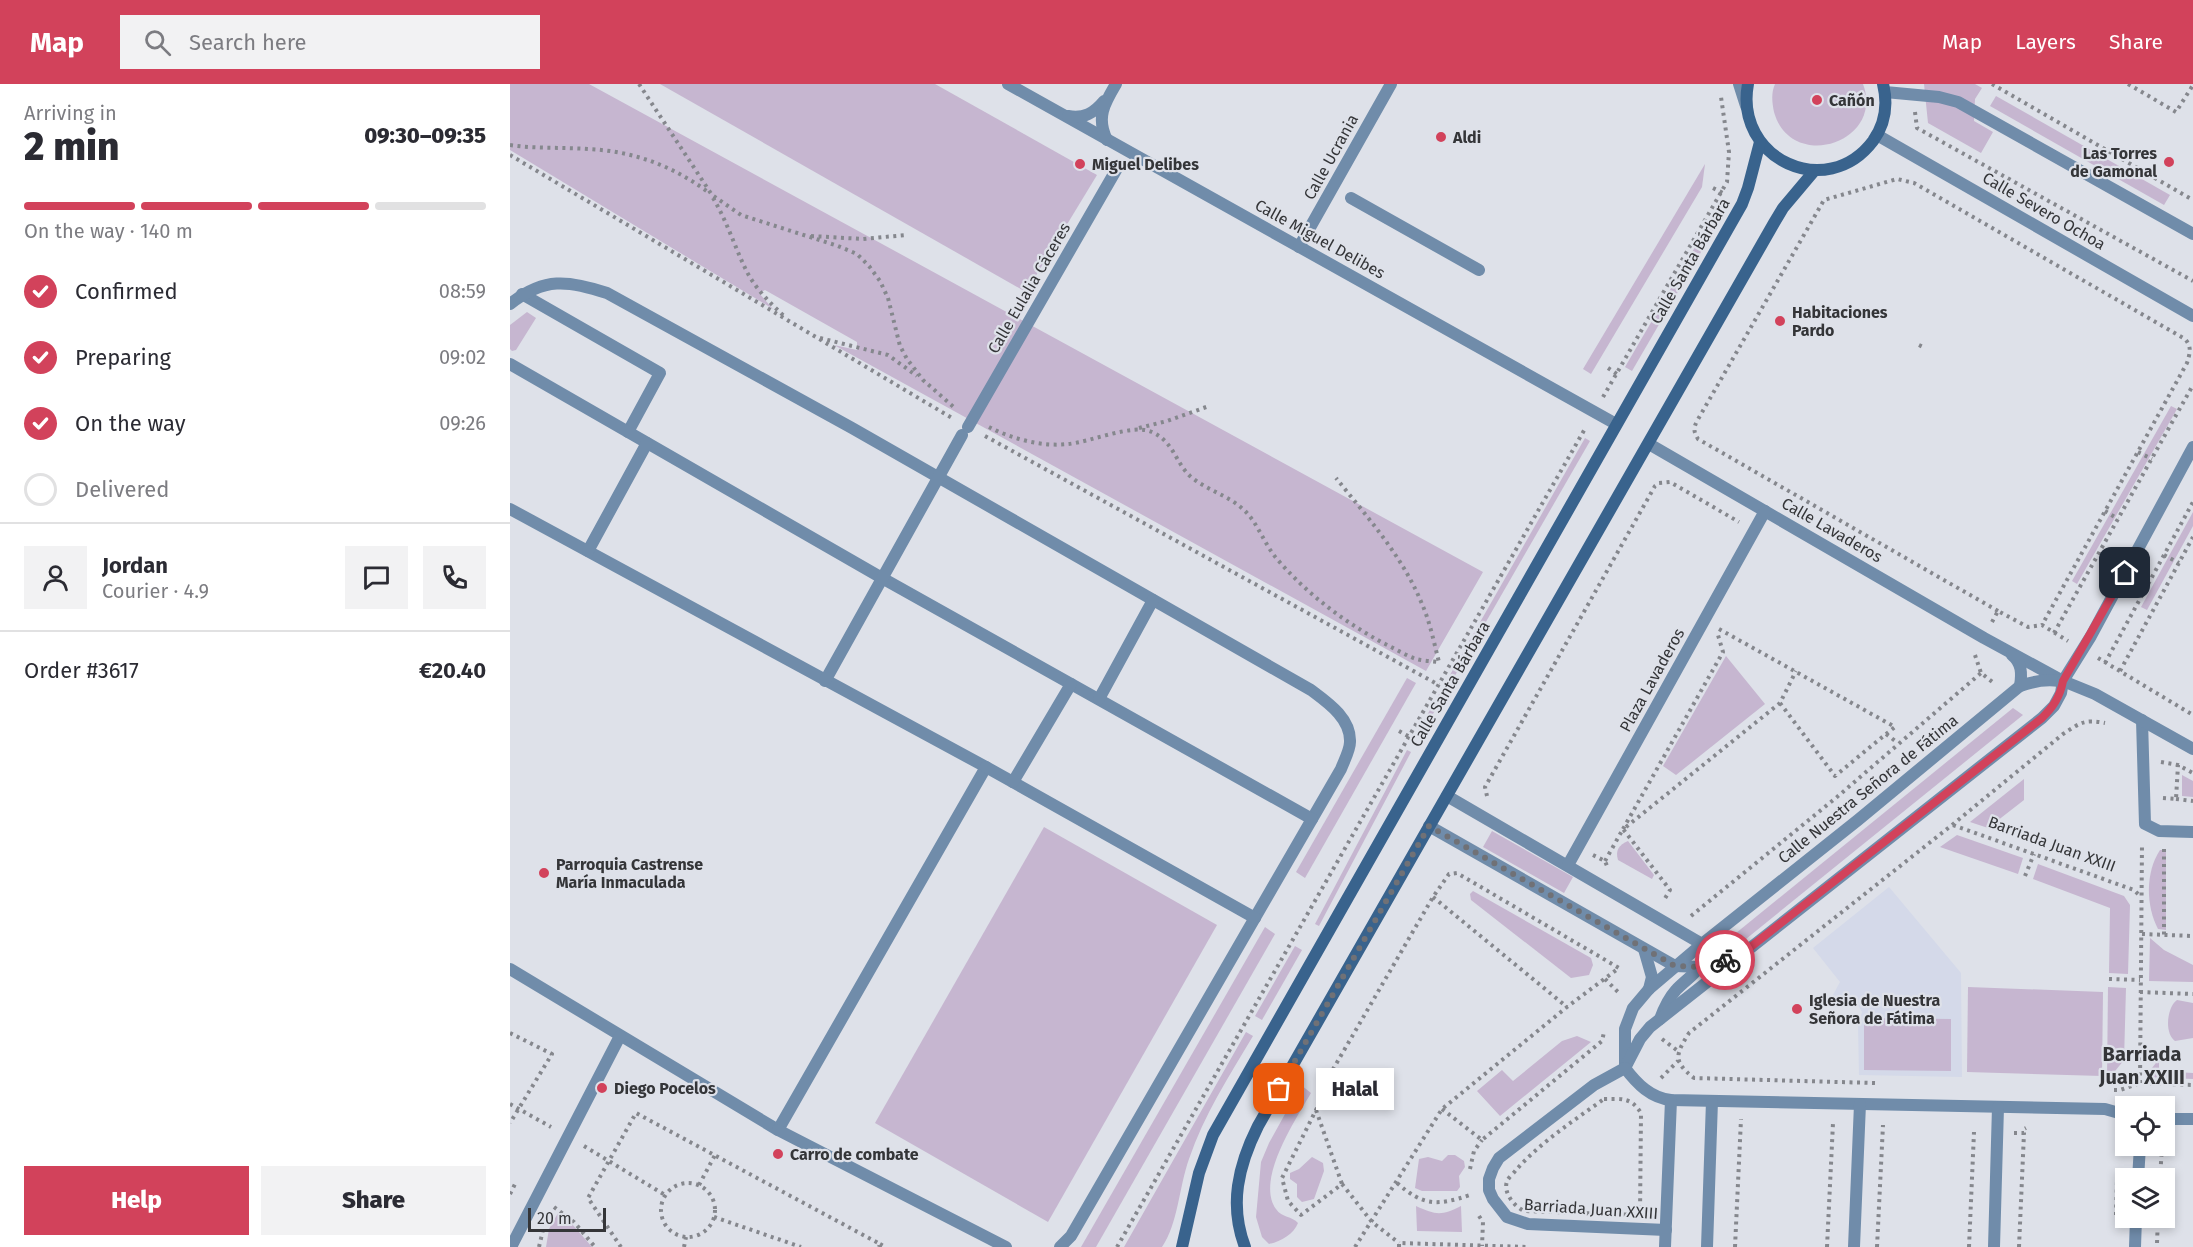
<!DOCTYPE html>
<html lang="en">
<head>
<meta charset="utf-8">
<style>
  :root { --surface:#fff; --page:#f2f2f3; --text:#2b2b33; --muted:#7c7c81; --line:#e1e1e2; --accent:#d2425b }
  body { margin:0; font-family:"Fira Sans",sans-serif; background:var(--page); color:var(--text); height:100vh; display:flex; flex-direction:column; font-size:22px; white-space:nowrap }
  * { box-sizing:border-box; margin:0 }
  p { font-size:20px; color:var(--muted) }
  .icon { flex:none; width:33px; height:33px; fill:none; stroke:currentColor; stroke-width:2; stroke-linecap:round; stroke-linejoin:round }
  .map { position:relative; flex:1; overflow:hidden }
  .drawer { display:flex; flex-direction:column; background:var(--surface); width:510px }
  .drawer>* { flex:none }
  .controls { position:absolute; left:1605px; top:1012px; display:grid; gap:12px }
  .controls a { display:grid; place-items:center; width:60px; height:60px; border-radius:0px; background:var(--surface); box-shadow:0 3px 9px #0003; font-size:30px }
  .scale { position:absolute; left:18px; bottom:15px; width:78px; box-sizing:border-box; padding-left:6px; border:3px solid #343538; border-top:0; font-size:16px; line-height:21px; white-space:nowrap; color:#343538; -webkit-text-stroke:4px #dee1e9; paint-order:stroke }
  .pin { position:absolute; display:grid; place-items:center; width:51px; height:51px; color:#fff; margin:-26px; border-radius:12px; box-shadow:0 3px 9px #0006 }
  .courier { position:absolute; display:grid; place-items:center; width:60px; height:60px; margin:-30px; border:4px solid #d2425b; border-radius:50%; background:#fff; color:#222; box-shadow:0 2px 8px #0007 }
  .bubble { position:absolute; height:42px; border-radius:0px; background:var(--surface); box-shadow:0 3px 9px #0003; font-size:20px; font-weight:800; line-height:42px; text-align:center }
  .head em { font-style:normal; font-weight:800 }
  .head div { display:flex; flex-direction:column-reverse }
  .head { display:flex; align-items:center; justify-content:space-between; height:102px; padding:0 24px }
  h1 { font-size:39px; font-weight:800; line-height:45px }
  .bar { display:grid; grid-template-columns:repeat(4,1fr); gap:9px 6px; align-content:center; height:72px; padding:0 24px }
  .bar i { height:8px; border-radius:4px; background:var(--line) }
  .bar .active { background:var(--accent) }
  .bar p { grid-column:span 4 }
  .line { display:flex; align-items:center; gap:15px; padding:0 24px; border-top:2px solid var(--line) }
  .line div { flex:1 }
  .round { display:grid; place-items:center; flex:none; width:63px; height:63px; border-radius:0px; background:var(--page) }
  ol { padding:0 24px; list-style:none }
  li { display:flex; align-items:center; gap:18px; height:66px }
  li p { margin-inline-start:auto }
  li .icon { padding:6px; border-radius:50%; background:var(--accent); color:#fff; stroke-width:4 }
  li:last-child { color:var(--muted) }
  li i { width:33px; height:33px; border:3px solid var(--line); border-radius:50% }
  .primary-button { display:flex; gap:12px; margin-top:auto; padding:12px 24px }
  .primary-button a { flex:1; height:69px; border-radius:0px; background:var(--accent); color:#fff; font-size:24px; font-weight:800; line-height:69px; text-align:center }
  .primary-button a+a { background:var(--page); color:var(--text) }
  header { display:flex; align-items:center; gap:36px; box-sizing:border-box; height:84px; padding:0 30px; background:var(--accent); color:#fff }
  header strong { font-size:28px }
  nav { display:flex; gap:33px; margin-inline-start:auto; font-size:21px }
  .search { width:420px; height:54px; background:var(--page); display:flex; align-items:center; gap:15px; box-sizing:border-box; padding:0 21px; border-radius:0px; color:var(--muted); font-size:22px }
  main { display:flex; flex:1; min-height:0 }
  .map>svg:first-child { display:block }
  .built { fill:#d4d9e9 }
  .green { fill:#c6b6d0 }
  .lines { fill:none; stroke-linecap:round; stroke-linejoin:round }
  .path { stroke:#85878d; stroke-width:4; stroke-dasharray:3 4.5; stroke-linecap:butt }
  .lane { stroke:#708caa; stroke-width:12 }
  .street { stroke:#708caa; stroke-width:12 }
  .secondary { stroke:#39638d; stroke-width:12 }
  .done { stroke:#707176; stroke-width:6; stroke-dasharray:0 10.8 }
  .route { stroke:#d2425b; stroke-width:8 }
  .poi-dot { fill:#d2425b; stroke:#dee1e9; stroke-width:2 }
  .labels { text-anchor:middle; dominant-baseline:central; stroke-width:4.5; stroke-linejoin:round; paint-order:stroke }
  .poi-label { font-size:16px; font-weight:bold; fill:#343538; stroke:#dee1e9; text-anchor:start }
  .street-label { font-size:16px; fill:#343538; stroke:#dee1e9 }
  .quarter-label { font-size:20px; font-weight:bold; fill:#343538; stroke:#dee1e9 }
</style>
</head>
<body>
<header>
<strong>Map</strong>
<div class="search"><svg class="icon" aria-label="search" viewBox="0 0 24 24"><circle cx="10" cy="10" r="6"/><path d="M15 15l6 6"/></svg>Search here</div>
<nav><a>Map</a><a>Layers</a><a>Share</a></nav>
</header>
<main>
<section class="drawer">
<div class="head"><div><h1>2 min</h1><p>Arriving in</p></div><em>09:30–09:35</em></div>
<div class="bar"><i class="active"></i><i class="active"></i><i class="active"></i><i></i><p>On the way · 140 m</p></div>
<ol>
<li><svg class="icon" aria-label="check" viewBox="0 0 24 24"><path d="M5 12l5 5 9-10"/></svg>Confirmed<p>08:59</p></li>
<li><svg class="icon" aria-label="check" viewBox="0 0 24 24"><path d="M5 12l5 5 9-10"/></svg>Preparing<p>09:02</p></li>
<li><svg class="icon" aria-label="check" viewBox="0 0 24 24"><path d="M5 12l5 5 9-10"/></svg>On the way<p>09:26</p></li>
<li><i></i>Delivered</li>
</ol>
<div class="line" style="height:108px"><a class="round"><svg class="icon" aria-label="person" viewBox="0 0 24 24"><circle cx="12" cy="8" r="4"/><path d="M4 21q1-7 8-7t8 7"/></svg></a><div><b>Jordan</b><p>Courier · 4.9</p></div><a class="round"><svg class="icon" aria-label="chat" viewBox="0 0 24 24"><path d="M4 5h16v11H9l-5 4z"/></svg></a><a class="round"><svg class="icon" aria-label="phone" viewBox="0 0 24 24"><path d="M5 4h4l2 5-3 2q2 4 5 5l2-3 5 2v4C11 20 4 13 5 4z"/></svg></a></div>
<div class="line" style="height:78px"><div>Order #3617</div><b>€20.40</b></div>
<div class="primary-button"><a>Help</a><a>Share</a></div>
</section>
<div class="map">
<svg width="1683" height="1163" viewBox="0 0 1683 1163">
  <rect width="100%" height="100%" fill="#dee1e9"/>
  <path class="built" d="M1379,803L1451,889L1452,993L1349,991L1348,942L1352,928L1348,921L1339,915H1329L1317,922L1330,898L1303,864Z"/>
  <g class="green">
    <path d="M0,0H79L973,488L916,587L324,261L347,266V258L255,206L249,209L263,225L0,66Z"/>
    <path d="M150,0H425L587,91L516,208Z"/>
    <path d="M1265,0H1353C1375,59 1281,89 1264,28C1262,18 1261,9 1265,0Z"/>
    <path d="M1414,0H1465L1472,4L1465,15L1464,37L1483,48L1471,69L1418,39Z"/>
    <path d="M1486,12L1660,111L1654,121L1480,22Z"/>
    <path d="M1195,80L1192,103L1081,290L1073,285Z"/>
    <path d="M1209,122L1216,125L1122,287L1115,283Z"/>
    <path d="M17,228L26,234L6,266L2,267L0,265V241Z"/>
    <path d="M1661,322L1667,325L1567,500L1562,497Z"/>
    <path d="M1075,354L1080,357L912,649L908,647Z"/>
    <path d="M1683,428V442L1637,526L1631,523Z"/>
    <path d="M1216,572L1255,620L1166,691L1153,682Z"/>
    <path d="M897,594L906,599L795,794L786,788Z"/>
    <path d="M1503,624L1513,631L1236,855L1215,858Z"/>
    <path d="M897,666L901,668L809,842L805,840Z"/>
    <path d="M1672,691L1683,697V713L1672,712Z"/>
    <path d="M1514,695V716L1478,744L1460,738Z"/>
    <path d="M534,743L707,841L538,1138L365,1039Z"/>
    <path d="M982,747L1063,793L1054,809L973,763Z"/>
    <path d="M1447,751L1513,774L1508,790L1430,763Z"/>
    <path d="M1118,757L1144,791L1142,795L1108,776C1105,766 1109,761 1118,757Z"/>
    <path d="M1650,766H1656V846L1648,845C1636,822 1635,789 1650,766Z"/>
    <path d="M1528,780L1614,812L1620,821L1618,890L1599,889L1600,824L1523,795Z"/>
    <path d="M963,807L1081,874L1083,881L1079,891L1061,894L961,816L960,810Z"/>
    <path d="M755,843L765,850L586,1163H571Z"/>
    <path d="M1640,854L1654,866L1683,881V898L1639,897Z"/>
    <path d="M785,862L792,866L752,936L745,932Z"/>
    <path d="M1458,903L1593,908L1592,992L1457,988Z"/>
    <path d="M1598,903L1616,904L1614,976L1597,997Z"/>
    <path d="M1667,916L1683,919V954L1665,957C1654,949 1657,923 1667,916Z"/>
    <path d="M1354,934L1441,935V987L1354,986Z"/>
    <path d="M736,948L743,952C719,992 694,1031 679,1075C669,1103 668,1140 652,1163H614Z"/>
    <path d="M1067,952L1081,958L990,1032L967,1007L992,986L1003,997L1052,957Z"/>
    <path d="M1649,975V987L1683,989V995L1635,993Z"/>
    <path d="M791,1001L801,1009C786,1035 745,1096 766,1125C772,1134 782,1132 788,1139C784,1150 770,1158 759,1160L752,1153L746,1133L751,1078L759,1059Z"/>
    <path d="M938,1071H945L954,1077L955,1083L949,1092L950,1103L947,1107H912L905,1104L909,1075L918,1073L932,1077Z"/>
    <path d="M802,1073L813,1079L814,1087L804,1115L792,1118L787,1113V1100L780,1095V1089L789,1085Z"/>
    <path d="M906,1122C926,1131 931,1132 951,1122L952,1148L907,1147Z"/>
    <path d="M48,1129L62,1140L82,1163H36L39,1145Z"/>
  </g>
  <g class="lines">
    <g class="path">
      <path d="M129,0L202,111L231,131L328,162L347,170L359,182L370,197L378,214L390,262L397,275L413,296L446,325"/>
      <path d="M1482,0L1683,116"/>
      <path d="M1618,0L1666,28L1683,1"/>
      <path d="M1405,28L1407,44L1683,197"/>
      <path d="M0,61C26,65 52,63 78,65C123,67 163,82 198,108"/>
      <path d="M0,71L442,334"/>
      <path d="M1203,104L1213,109"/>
      <path d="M203,114C217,137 225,164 237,188C246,205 260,219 274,232"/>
      <path d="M301,152L353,155L396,151"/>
      <path d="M310,254L378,271L407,292"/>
      <path d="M1409,261L1413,263"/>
      <path d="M1098,284L1107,290"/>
      <path d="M1093,313L1217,98L1219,68L1211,13"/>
      <path d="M479,343C502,355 532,363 558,360C581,358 623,339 642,348C664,358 665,378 680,392C696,406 718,411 734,426C748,439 754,460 767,475C797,510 833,537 873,559C884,564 895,571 906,575C913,577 921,577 929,578C924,559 920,538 912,520C893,473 858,434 826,394"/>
      <path d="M629,344L657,337L699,322"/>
      <path d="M475,352L929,601"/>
      <path d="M1628,368L1642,375"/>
      <path d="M1595,427L1608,435"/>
      <path d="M1654,471L1669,479"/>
      <path d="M1488,527L1188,355C1184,348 1183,345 1187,337L1314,116L1387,95L1404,99L1675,255C1682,263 1680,269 1677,279L1532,541"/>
      <path d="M1482,538L1488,527L1518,543L1532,541L1558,557"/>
      <path d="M1209,545L1385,643L1376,650"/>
      <path d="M1544,549L1683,301"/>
      <path d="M1465,571L1471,589L1485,600"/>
      <path d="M1588,574L1683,631"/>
      <path d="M1595,579L1683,418"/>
      <path d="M1610,587L1683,453"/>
      <path d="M1270,619L1325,692L1376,650L1388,659"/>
      <path d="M889,647L907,657"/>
      <path d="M1651,678L1668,681L1683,689"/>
      <path d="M977,712L975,703L1145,402L1149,399L1160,398L1229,438"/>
      <path d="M1653,714L1666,715L1668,681"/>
      <path d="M1666,715L1683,717"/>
      <path d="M1443,741L1624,806L1630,812"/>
      <path d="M1116,743L1270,619L1286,587"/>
      <path d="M1113,745L1213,568L1208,551"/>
      <path d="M1654,765V851"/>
      <path d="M1083,771L1095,777L1097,782"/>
      <path d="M1095,777L1113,745L1160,806L1154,816"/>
      <path d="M1515,792L1524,770"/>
      <path d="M923,813L1057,923"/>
      <path d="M1181,832L1327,713L1471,589"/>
      <path d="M1632,850L1683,852"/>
      <path d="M1095,895L1110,910"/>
      <path d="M1599,895L1630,896"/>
      <path d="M1630,908L1683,910"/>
      <path d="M0,949L42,970L0,1039"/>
      <path d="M1152,955L1168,967"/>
      <path d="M1151,994L1168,977"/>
      <path d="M1365,999L1184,994C1162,977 1166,970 1179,949L1442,741L1553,650C1570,639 1574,635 1595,639"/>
      <path d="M1630,999L1632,760"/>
      <path d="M1604,1006H1610L1630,999L1683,1001"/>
      <path d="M1094,1015C1112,1015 1121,1013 1131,1029L1130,1131L1014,1127C1004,1122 993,1109 997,1097C999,1093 1004,1089 1006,1086C1031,1058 1063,1037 1094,1015Z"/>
      <path d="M0,1020L41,1043"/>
      <path d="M932,1025L972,1056L1092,957L1094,948"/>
      <path d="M806,1026L832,1100"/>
      <path d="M1504,1049H1514V1045L1516,1044"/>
      <path d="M74,1062L155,1111"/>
      <path d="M960,1085L964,1067L972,1056"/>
      <path d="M1650,1095L1652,1062"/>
      <path d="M887,1099C913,1122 927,1122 960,1111"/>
      <circle cx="178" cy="1126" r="27"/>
      <path d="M189,1101L205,1071"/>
      <path d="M0,1110L5,1100"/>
      <path d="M44,1123L64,1138L85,1163"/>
      <path d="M1606,1131L1607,1097"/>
      <path d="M969,1132L973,1138L972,1162"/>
      <path d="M204,1133L291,1163"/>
      <path d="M1647,1159L1648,1134"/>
      <path d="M370,1160L375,1163"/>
      <path d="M29,1163L33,1146"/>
      <path d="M111,1163L78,1114L126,1029L370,1160L369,1163"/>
      <path d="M174,1163L176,1153"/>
      <path d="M607,1163L1076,343"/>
      <path d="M845,1163L932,1025L1057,923L1109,884L947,789L939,790L923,813L822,987L813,1004L812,1014L772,1094L778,1117L791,1131L832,1100L862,1138L889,1159"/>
      <path d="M889,1163V1159L1018,1163"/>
      <path d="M1225,1163L1231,1035"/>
      <path d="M1317,1163L1323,1039"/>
      <path d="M1367,1163L1373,1041"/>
      <path d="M1459,1163L1464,1048"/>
      <path d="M1509,1163L1514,1049"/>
    </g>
    <g class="lane">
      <path d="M1375,8L1429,13L1448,18L1683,150"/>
      <path d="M841,114L969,186"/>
      <path d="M12,210L150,289L118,348"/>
      <path d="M0,220C34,193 58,196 97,209L342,344L801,606C817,618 841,634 840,658C840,666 834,677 831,685L561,1152L550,1163"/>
      <path d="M0,280L372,494L802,735"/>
      <path d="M0,425L476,683L268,1046L0,885"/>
      <path d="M78,467L137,359"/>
      <path d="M315,597L452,351"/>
      <path d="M589,615L643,516"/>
      <path d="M1632,636L1635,740L1649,747L1683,748"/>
      <path d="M476,683L745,834"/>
      <path d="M503,698L561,600"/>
      <path d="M268,1046L496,1163"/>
      <path d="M1,1163L110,952"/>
    </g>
    <g class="street">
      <path d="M498,0L1106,340"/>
      <path d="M1229,0L1236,22"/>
      <path d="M558,32C574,35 584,29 594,17"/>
      <path d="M1367,51L1683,232"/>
      <path d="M597,56C586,34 594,20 606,0"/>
      <path d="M789,163L881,0"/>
      <path d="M458,343L609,81"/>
      <path d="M1139,360L1474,554L1553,597L1585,610L1683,665"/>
      <path d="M1502,571C1512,579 1512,590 1510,602"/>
      <path d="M937,712L1192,860C1198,885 1181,890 1166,906C1158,915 1154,924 1150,935"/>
      <path d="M919,742L1165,882L1190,883L1224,872"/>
      <path d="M1058,781L1255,427"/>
      <path d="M1134,865L1142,893L1139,905"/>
      <path d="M1115,982V945L1123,924L1139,905L1192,860L1348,736L1510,602C1524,597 1535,595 1549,597"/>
      <path d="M1115,984L1130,955L1140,943L1532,634L1544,622L1551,609L1553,597L1581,552L1683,363"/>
      <path d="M1115,984C1127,1000 1141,1014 1161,1016L1595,1025L1616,1031"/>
      <path d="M1115,984L1084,1001L989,1074L983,1084L979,1095V1106L983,1115L997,1133L1018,1140L1156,1146"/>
      <path d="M1654,1035H1683"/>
      <path d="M1628,1095L1630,1062"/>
      <path d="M1155,1163L1161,1016"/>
      <path d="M1197,1163L1202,1017"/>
      <path d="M1344,1163L1350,1020"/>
      <path d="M1484,1163L1488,1023"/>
      <path d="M1625,1163L1626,1134"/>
    </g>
    <g class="secondary">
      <path d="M1238,0C1224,75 1317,118 1363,57C1375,40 1378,20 1373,0"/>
      <path d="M672,1163L689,1089L703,1051L1232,120L1238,104L1250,58"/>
      <path d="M735,1163C719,1121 728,1082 748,1042L1264,139L1273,124L1305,86"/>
    </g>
  </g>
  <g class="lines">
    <path class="done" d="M769,1005L919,742L1165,882L1190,883L1215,876"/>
    <path class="route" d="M1215,876L1233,869L1532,634C1543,623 1550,613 1553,597L1615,489"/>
  </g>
  <g class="poi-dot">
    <circle cx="1307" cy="16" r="6"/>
    <circle cx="931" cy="53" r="6"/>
    <circle cx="1659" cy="78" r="6"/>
    <circle cx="570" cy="80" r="6"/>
    <circle cx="1270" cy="237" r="6"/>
    <circle cx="34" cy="789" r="6"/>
    <circle cx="1287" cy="925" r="6"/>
    <circle cx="92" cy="1004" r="6"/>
    <circle cx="268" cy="1070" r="6"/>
  </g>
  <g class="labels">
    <g class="poi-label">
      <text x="1319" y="16">Cañón</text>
      <text x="943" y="53">Aldi</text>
      <text x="1647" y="69" text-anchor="end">Las Torres<tspan x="1647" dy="18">de Gamonal</tspan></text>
      <text x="582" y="80">Miguel Delibes</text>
      <text x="1282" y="228">Habitaciones<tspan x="1282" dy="18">Pardo</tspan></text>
      <text x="46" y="780">Parroquia Castrense<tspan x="46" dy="18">María Inmaculada</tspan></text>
      <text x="1299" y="916">Iglesia de Nuestra<tspan x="1299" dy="18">Señora de Fátima</tspan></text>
      <text x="104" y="1004">Diego Pocelos</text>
      <text x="280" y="1070">Carro de combate</text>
    </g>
    <g class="street-label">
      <text transform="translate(821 73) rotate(-61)">Calle Ucrania</text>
      <text transform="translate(1534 127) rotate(30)">Calle Severo Ochoa</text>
      <text transform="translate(810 155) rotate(29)">Calle Miguel Delibes</text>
      <text transform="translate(1180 177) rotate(-60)">Calle Santa Bárbara</text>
      <text transform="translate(519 204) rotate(-60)">Calle Eulalia Cáceres</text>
      <text transform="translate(1322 446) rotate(30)">Calle Lavaderos</text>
      <text transform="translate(1142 596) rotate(-61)">Plaza Lavaderos</text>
      <text transform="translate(940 600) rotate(-60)">Calle Santa Bárbara</text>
      <text transform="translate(1358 705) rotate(-39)">Calle Nuestra Señora de Fátima</text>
      <text transform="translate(1542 760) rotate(20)">Barriada Juan XXIII</text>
      <text transform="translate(1081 1125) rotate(4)">Barriada Juan XXIII</text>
    </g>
    <g class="quarter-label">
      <text x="1632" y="970">Barriada<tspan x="1632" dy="23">Juan XXIII</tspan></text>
    </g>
  </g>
</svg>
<div class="controls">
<a><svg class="icon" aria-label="locate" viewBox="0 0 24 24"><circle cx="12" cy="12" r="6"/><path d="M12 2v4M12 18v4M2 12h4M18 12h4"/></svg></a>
<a><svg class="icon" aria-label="layers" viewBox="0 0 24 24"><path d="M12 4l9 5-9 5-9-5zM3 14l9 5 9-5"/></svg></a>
</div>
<div class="scale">20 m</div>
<div class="pin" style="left:769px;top:1005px;background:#ea580c"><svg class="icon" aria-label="bag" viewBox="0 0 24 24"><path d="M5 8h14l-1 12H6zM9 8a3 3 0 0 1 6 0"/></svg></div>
<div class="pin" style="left:1615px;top:489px;background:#1f2937"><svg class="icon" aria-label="home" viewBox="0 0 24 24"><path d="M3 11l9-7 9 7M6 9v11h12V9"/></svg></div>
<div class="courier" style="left:1215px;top:876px"><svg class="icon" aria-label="bike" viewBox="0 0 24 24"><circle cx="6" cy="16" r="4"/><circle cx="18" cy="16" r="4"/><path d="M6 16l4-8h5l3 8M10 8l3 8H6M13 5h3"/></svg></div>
<div class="bubble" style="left:806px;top:984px;width:78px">Halal</div>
</div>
</main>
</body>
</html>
